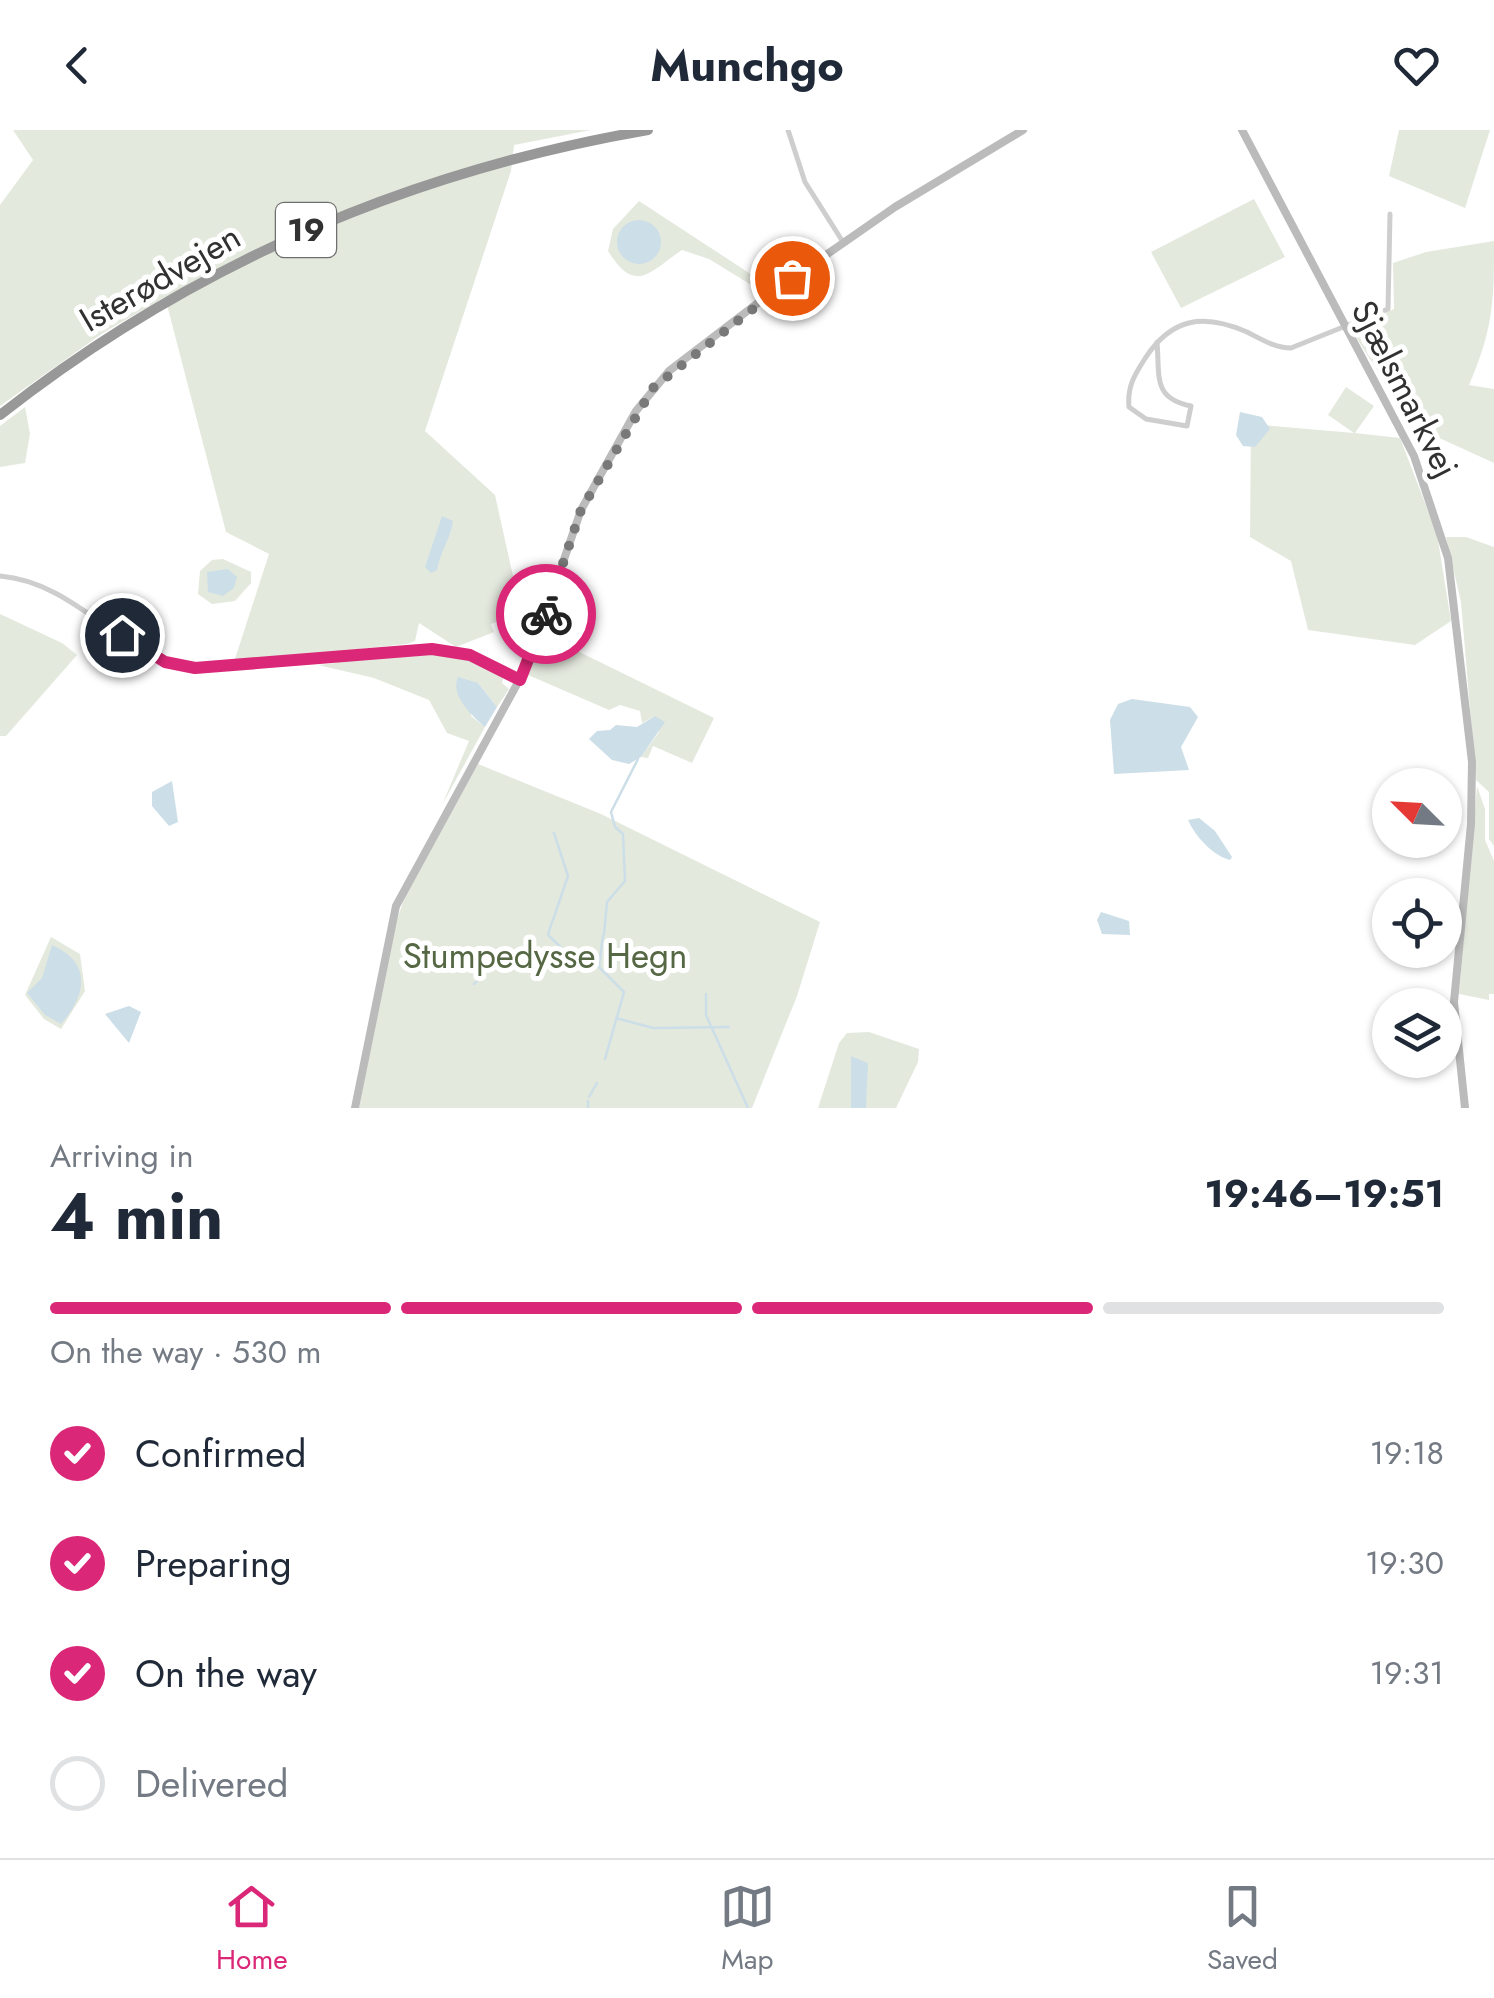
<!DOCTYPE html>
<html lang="en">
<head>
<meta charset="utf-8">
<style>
  :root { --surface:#fff; --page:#f2f2f3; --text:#1f2937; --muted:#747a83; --line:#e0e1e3; --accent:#db2777 }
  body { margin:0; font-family:Jost,sans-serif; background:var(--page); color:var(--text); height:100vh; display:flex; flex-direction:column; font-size:38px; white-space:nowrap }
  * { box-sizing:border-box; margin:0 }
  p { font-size:32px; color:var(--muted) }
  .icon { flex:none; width:55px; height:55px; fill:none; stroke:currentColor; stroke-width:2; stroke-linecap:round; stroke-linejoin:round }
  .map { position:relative; height:978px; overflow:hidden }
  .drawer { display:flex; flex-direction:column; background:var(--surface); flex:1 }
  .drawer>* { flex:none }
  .needle { width:65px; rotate:294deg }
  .tools { position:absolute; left:1372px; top:638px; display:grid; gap:20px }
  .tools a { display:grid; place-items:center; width:90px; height:90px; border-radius:50%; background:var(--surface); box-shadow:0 2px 8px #0004; font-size:50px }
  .pin { position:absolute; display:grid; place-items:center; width:85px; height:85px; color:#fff; margin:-42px; border:5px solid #fff; border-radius:50%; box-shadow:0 2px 10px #0007 }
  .courier { position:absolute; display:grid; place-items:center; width:100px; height:100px; margin:-50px; border:8px solid #db2777; border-radius:50%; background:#fff; color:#222; box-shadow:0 2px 12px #0007 }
  .head em { font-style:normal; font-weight:700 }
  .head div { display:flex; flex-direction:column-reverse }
  .head { display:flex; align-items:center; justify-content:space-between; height:170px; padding:0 50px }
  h1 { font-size:65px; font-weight:700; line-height:75px }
  .bar { display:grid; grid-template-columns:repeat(4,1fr); gap:15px 10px; align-content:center; height:120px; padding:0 50px }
  .bar i { height:12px; border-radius:8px; background:var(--line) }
  .bar .current { background:var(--accent) }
  .bar p { grid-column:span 4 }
  ol { padding:0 50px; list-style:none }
  li { display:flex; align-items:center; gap:30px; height:110px }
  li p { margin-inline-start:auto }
  li .icon { padding:10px; border-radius:50%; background:var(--accent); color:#fff; stroke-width:4 }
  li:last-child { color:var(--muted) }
  li i { width:55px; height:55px; border:5px solid var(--line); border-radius:50% }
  header { display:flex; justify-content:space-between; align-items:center; height:130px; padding:0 50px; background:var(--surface); font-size:45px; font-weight:700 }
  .tab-bar { display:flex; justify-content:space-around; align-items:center; height:140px; border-top:2px solid var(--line); background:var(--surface); font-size:28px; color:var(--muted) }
  .tab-bar a { display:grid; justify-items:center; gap:5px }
  .tab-bar .current { color:var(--accent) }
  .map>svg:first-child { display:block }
  .green { fill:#e4e9de }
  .water { fill:#ccdee7 }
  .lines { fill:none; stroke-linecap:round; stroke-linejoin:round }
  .stream { stroke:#ccdee7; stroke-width:2.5 }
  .street { stroke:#cecece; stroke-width:5 }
  .secondary { stroke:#bbb; stroke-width:8 }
  .highway { stroke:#989898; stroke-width:10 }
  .done { stroke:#797979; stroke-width:10; stroke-dasharray:0 18 }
  .route { stroke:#db2777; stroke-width:12 }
  .labels { text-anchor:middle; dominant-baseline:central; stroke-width:10; stroke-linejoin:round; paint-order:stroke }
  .shield { fill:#fff; stroke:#6f6f6f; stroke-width:2.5 }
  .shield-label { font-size:32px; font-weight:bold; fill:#313131 }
  .street-label { font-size:35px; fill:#313131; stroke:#fff }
  .park-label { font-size:35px; fill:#556843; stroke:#fff }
</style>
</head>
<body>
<header><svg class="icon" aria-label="back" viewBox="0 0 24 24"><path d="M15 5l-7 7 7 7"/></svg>Munchgo<svg class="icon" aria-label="heart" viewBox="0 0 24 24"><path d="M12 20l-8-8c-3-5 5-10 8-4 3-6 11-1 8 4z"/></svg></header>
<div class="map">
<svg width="1494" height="978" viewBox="0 0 1494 978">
  <rect width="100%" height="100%" fill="#fff"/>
  <g class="green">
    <path d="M13,0H591L514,15L511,41L425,301L495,365L521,482L491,494L494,502L456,517L419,493L415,511L407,514L234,532L269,424L226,402L165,167L103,203L0,276V75L33,30Z"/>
    <path d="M1399,0H1490L1465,78L1389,46Z"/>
    <path d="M1254,69L1285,127L1181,178L1151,122Z"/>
    <path d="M639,71L769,156L761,161L709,129L682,120C650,141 636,166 608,121L613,99Z"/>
    <path d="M1494,111C1494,168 1494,198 1469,255L1494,259V333L1413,296L1350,198L1394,179L1393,133L1426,122Z"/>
    <path d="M1346,257L1374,276L1355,303L1400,308L1437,404L1451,491L1415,515L1308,500L1291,431L1250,407L1251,294L1354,303L1328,285Z"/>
    <path d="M25,277L30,304L25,333L0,337V296Z"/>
    <path d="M1446,407H1466L1494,417V716L1489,709V662L1476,650L1461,472Z"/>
    <path d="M223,429L251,442V453L235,471L212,474L198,464L200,441L212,430Z"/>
    <path d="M551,481L559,483L555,510L714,588L692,633L653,616L648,628L641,627L659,602L655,586L642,593L640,581L620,575L609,580L528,545Z"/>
    <path d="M0,484L62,513L77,525L6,606H0Z"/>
    <path d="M404,523L455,524L504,545L502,553L509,559L497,577L478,553L471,586L485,597L442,675L469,611L447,603L429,570L374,548L318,535L336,533L334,529Z"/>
    <path d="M478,634L601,684L820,792L797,866L752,978H359L394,799L404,769Z"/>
    <path d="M1477,656L1485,679V710L1494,731V864H1489V870L1459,864Z"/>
    <path d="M51,807L80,824L85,861L61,899L44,889L25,865Z"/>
    <path d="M869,902L919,919L918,932L896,978H818L839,913L847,903Z"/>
  </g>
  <g class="water">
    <circle cx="639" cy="112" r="22"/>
    <path d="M1240,282L1262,287L1270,299L1255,317L1243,316L1236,305Z"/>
    <path d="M442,386L453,391C451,408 440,422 437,440L431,443L425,437Z"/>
    <path d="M228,439L237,447L234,458L223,466L208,462L207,442Z"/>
    <path d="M458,547L478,553L497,577L485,597C471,585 450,565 458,547Z"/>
    <path d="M1132,569L1190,577L1198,587L1181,617L1189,640L1114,644L1110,590L1118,574Z"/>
    <path d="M655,586L665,592L641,627L629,634L612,630L589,609L597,601L610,600L616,595L637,597Z"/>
    <path d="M172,651L178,692L169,696L152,676V662Z"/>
    <path d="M1199,688L1215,701L1232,727L1230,730C1213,726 1195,706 1188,690Z"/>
    <path d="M1101,782L1129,791L1130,805L1102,804L1097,790Z"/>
    <path d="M52,815C95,834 84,868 61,894L45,885L27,863L42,848Z"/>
    <path d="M129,876L141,882L129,913L105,884Z"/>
    <path d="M851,926L868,933L866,978H851Z"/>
  </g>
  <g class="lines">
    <g class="stream">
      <path d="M553,790L568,746L554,703"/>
      <path d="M552,792L548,805L569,825"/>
      <path d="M604,804L607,772L625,751L623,704L615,697L611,682L638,629"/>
      <path d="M603,806L599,837L624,862L605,929"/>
      <path d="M474,854C487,842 502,823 520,821C542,818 583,824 599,837"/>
      <path d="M706,864V885L748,978"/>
      <path d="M616,888L653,898"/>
      <path d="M655,898L729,897"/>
      <path d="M589,967L597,953"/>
      <path d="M588,971V978"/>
    </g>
    <g class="street">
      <path d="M788,0L805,52L843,112"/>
      <path d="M1157,212C1160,246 1152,268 1191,276L1187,296L1146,289L1129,277C1127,256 1135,244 1146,227C1172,188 1203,183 1247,202C1261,209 1275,218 1291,218L1388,179L1390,84"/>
      <path d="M0,446C71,452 114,516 179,537L432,519L469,525L521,550"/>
    </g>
    <g class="secondary">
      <path d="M1242,0L1414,326L1448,428L1472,632L1471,694L1454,872L1465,978"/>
      <path d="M355,978L396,776L528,534L581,380L636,281L669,241L767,166L895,77L1023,0"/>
    </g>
    <path class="highway" d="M0,285C191,135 410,41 648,0"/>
  </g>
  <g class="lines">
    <path class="done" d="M546,484L581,380L653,258L792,148"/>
    <path class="route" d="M122,505L165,532L195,538L432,519L470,525L520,550L546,484"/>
  </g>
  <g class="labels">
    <rect class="shield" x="276" y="73" width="60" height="54" rx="8"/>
    <g class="shield-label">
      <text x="306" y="100">19</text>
    </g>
    <g class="street-label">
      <text transform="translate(160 148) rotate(-30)">Isterødvejen</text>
      <text transform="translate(1405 259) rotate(63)">Sjælsmarkvej</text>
    </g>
    <g class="park-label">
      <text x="545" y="826">Stumpedysse Hegn</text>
    </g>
  </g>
</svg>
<div class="tools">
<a><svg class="needle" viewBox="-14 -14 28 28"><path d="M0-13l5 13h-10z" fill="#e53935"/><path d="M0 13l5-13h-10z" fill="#747a83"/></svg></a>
<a><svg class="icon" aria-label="locate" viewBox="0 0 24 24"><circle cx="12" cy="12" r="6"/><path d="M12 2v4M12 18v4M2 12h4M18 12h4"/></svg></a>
<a><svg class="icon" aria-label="layers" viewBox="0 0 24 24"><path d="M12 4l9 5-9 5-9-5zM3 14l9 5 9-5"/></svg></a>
</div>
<div class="pin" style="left:792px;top:148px;background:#ea580c"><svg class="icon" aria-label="bag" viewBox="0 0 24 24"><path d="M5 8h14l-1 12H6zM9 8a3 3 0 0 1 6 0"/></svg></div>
<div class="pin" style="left:122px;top:505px;background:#1f2937"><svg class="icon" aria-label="home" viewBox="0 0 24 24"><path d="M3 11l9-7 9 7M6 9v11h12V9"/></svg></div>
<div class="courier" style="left:546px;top:484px"><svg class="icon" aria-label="bike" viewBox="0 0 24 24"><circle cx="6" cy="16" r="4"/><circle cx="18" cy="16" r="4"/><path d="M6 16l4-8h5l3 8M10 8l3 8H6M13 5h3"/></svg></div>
</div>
<section class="drawer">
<div class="head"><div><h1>4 min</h1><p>Arriving in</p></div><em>19:46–19:51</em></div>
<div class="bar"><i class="current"></i><i class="current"></i><i class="current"></i><i></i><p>On the way · 530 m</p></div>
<ol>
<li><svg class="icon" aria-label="check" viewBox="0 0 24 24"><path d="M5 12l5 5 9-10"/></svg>Confirmed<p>19:18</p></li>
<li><svg class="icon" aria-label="check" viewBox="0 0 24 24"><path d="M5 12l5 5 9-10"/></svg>Preparing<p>19:30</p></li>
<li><svg class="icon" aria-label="check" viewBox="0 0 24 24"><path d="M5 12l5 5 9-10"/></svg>On the way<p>19:31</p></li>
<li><i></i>Delivered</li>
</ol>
</section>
<nav class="tab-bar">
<a class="current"><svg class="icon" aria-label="home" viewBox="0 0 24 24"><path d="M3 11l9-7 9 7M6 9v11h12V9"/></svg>Home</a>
<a><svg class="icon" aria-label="map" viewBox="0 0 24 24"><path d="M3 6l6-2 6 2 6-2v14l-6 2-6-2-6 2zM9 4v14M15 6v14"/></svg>Map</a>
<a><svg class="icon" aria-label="saved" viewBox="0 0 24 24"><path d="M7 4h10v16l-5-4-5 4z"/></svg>Saved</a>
</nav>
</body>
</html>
